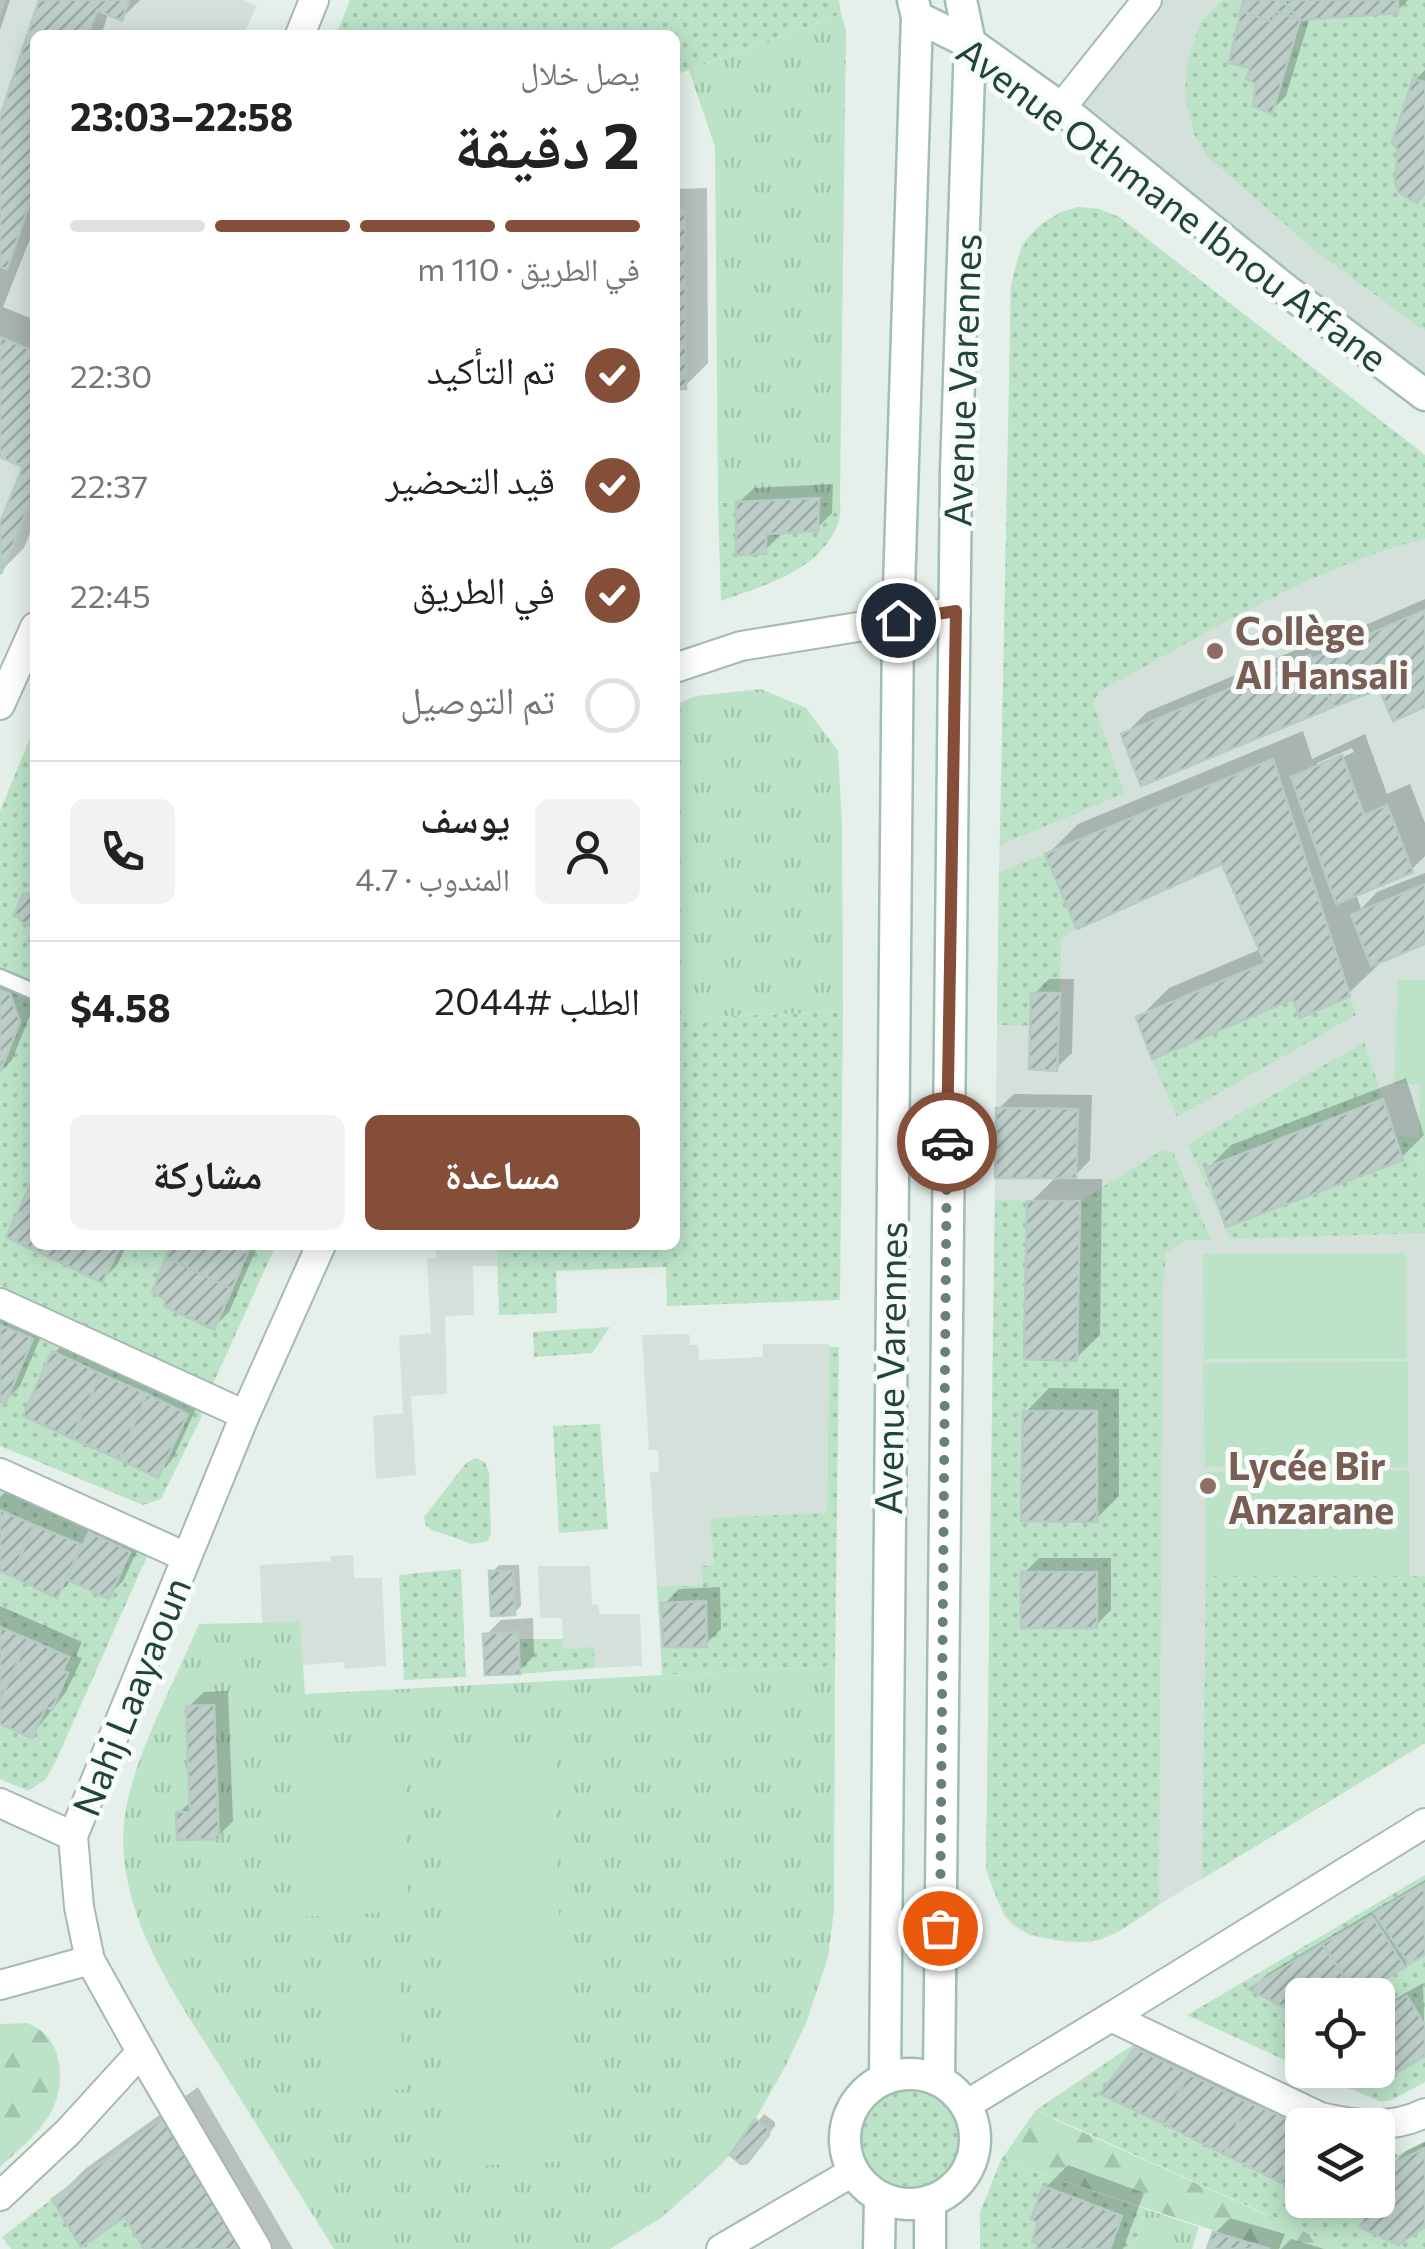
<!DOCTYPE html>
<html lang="ar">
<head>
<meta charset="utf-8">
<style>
  :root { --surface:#fff; --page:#f2f2f2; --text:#222; --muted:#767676; --line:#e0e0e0; --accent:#854e38 }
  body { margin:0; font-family:Commissioner,"Noto Naskh Arabic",sans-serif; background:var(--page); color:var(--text); direction:rtl; height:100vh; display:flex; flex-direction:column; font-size:38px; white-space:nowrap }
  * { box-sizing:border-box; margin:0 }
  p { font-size:32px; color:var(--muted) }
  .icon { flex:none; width:55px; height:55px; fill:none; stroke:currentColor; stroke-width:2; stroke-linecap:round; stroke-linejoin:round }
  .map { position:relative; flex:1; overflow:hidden; direction:ltr }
  .sheet { position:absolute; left:30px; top:30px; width:650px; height:1220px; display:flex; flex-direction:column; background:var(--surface); border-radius:15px; box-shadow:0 5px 25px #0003; direction:rtl }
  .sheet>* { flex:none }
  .buttons { position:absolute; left:1285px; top:1978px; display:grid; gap:20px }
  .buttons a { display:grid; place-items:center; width:110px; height:110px; border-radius:15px; background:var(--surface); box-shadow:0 5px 25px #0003; font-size:50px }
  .pin { position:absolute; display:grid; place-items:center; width:85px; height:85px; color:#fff; margin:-42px; border:5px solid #fff; border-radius:50%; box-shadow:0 2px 10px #0007 }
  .courier { position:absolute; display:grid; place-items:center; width:100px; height:100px; margin:-50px; border:8px solid #854e38; border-radius:50%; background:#fff; color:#222; box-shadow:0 2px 12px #0007 }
  .headline em { font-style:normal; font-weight:700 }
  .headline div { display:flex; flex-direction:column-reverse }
  .headline { display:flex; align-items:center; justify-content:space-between; height:170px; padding:0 40px }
  h1 { font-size:65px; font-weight:700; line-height:75px }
  .bar { display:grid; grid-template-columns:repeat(4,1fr); gap:15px 10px; align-content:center; height:120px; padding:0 40px }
  .bar i { height:12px; border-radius:8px; background:var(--line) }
  .bar .selected { background:var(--accent) }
  .bar p { grid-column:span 4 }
  .line { display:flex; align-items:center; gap:25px; padding:0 40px; border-top:2px solid var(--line) }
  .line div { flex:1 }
  .round { display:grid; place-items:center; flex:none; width:105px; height:105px; border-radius:15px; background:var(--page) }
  ol { padding:0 40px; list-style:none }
  li { display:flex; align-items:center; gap:30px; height:110px }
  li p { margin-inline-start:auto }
  li .icon { padding:10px; border-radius:50%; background:var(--accent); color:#fff; stroke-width:4 }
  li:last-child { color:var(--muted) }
  li i { width:55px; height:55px; border:5px solid var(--line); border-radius:50% }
  .primary-button { display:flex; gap:20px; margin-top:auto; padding:20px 40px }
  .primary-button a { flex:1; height:115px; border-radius:15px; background:var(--accent); color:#fff; font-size:40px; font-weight:700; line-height:115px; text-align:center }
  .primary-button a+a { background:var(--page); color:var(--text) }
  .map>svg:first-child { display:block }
  .built { fill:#d3e1da }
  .grass { fill:url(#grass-tufts) }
  .forest { fill:url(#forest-firs) }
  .park { fill:url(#park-dots) }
  .pitch { fill:#bce3c8 }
  .shadow { fill:#0003; fill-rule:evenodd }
  .building { fill:url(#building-hatch); stroke:#b6cbc3; stroke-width:2.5 }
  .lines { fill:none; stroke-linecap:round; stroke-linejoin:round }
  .service-casing { stroke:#a6b9b3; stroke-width:19 }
  .minor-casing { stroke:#a6b9b3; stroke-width:32 }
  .secondary-casing { stroke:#a2bdb4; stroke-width:35 }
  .service { stroke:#fff; stroke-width:14 }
  .minor { stroke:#fff; stroke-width:28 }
  .secondary { stroke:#fff; stroke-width:30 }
  .done { stroke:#668179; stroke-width:10; stroke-dasharray:0 18 }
  .route { stroke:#854e38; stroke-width:12 }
  .education-dot { fill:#8d6e63; stroke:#f7fbf9; stroke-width:4 }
  .labels { text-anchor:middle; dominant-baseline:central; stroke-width:10; stroke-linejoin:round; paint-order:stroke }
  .street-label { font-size:38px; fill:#21453c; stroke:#f7fbf9 }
  .education-label { font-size:38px; font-weight:bold; fill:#785e54; stroke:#f7fbf9; text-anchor:start }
</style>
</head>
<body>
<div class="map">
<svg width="1425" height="2249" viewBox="0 0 1425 2249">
  <defs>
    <pattern id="grass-tufts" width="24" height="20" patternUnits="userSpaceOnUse" patternTransform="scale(2.5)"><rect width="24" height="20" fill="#bce3c8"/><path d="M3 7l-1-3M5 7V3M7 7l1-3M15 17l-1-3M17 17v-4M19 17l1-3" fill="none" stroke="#a1c4ad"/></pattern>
    <pattern id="forest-firs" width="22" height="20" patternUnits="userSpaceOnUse" patternTransform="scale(2.5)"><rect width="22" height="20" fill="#bce3c8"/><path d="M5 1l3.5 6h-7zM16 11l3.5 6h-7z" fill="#a1c4ad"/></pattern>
    <pattern id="park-dots" width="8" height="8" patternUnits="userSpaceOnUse" patternTransform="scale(2.5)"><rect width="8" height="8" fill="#bce3c8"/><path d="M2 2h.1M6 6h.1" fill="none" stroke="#a1c4ad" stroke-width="1.8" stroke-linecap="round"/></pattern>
    <pattern id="building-hatch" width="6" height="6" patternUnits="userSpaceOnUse" patternTransform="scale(2.5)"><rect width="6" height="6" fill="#bdcec8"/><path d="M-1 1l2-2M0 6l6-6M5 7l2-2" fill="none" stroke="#99a9a4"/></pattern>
  </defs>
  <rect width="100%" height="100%" fill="#e5f0eb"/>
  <g class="built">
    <path d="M6,0H244L257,6L243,35H35V491L0,576V19Z"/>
    <path d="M1147,0H1425V395L1061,108Z"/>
    <path d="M1078,207L1099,209L1119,217L1425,455V1743L1104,1938L1070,1942L1031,1936L1015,1927L1004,1916L986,1869L999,872L1011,286L1022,243L1042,224L1060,212Z"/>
    <path d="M435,1245H497L498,1266H473L474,1315L445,1316L447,1394L411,1396L416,1475L376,1479L373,1416L403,1413L399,1336L431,1333L427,1259L436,1258Z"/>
    <path d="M689,1334L690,1345H698L699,1360L763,1357V1344H829L827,1514L711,1518L714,1566L703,1585L657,1587L650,1472H659L658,1450H649L642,1335Z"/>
    <path d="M353,1555L354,1578H382L386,1666L345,1669L344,1662L302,1665L300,1622L262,1624L260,1565L331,1561V1556Z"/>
    <path d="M538,1566H590L592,1604L599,1605V1614H640L642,1666L595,1668L594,1648L563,1649L562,1618H540Z"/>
  </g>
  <g class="grass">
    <path d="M841,14L846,30L840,497L718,503L715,147L689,70Z"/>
    <path d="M761,689L806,708L838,751L842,822L843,1012L675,1018V705L696,696Z"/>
    <path d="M300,1622L305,1694L835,1666L834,1910L828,1957L806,2023L786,2065L750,2129L722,2164L661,2218L610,2249H334C300,2195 267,2141 233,2087C183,2005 108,1911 126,1809C136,1753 176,1678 199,1624Z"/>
    <path d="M1146,2209L1199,2227L1192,2249H1133Z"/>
  </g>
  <g class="forest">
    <path d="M27,2023C46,2031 56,2043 59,2064C66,2112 33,2137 0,2167V2024Z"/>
    <path d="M1036,2110L1060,2122L1343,2249H1270L1001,2160Z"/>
  </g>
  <g class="park">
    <path d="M350,0H839L841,14L675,75V35H336Z"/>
    <path d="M1222,0H1425V331L1318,253L1207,156L1194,134L1185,97L1187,61L1201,22Z"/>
    <path d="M1078,207L1099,209L1119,217L1425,455V539C1317,564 1199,638 1100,691L1093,703L1125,793L1000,845L1011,286C1020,242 1033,220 1078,207Z"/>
    <path d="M840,497C840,504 841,514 839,521C822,571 764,585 721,601L718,503Z"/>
    <path d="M35,726V1245H276L213,1384L0,1286V811Z"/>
    <path d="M1045,854L1077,929L1061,938L1059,1026L997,1025L999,872Z"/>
    <path d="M1350,996L1356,1015L1177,1117L1152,1059L1293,999L1301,1018Z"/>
    <path d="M843,1012L840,1300L667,1306L666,1267L556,1271L557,1313L499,1315L497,1245H675V1018Z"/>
    <path d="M1364,1042L1395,1135L1419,1138L1418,1187L1425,1188V1233L1230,1239L1188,1144Z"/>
    <path d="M1169,1150L1174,1154L1211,1240H1187L1166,1253L1163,1285L1159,1905C1141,1916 1123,1931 1104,1938C1090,1944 1072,1942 1057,1940C1008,1934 1001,1912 986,1869L995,1200L1027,1201L1077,1360L1080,1201L1161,1151Z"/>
    <path d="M0,1317L196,1403L202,1416L161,1499L143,1505L0,1446Z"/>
    <path d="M610,1327L592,1353L534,1357L533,1332Z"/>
    <path d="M829,1347H839L835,1666L662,1675L657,1587L703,1585L701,1566L714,1565L710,1518L827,1513Z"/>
    <path d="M600,1424L608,1529L559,1533L553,1426Z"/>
    <path d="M475,1458L485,1462L489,1473L491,1533L488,1541L472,1544L432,1530L426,1526L424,1517L466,1463Z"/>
    <path d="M0,1485L148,1554L55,1763L45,1780L28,1791L0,1779Z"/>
    <path d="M461,1569L466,1677L404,1680L399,1575Z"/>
    <path d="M1206,1576H1425V1743L1202,1879Z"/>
    <path d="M518,1639H563V1649L594,1647L595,1668L520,1674Z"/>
    <path d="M1425,1875V2082L1392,2100L1381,2102L1306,2070H1378V1995H1302V2068L1187,2015Z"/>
    <path d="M1137,2042L1322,2125H1302V2200H1378V2147L1398,2155L1425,2141V2249H1343L1036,2110Z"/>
    <circle cx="911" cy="2138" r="53"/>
    <path d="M1001,2160L1146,2209L1133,2249H980V2212Z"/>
    <path d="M52,2199L81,2247L125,2217L144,2249H11L2,2237Z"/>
  </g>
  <g class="pitch">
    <path d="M1398,980H1425V1188H1418L1420,1084H1394Z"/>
    <path d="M1406,1253L1407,1359H1204L1203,1254Z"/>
    <path d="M1408,1361V1467H1205L1203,1363Z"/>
    <path d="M1409,1470V1576H1206L1205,1472Z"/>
    <path d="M553,1743L568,2161L455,2167L441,1747Z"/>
    <path d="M402,1749L409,1911L299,1917L291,1754Z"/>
    <path d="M399,1978L404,2089L331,2095L326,1981Z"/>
  </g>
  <g class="shadow">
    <path d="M0,0H10L0,30Z"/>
    <path d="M42,0H140L122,18L109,12L101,35H35V226L3,307L35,320V520L24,548L1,571L0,529L26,466L0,455V125Z"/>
    <path d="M1246,0H1408L1397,11L1310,17L1286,96L1271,111L1253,66Z"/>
    <path d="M1425,70V192L1415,80Z"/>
    <path d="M707,188L708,363L685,386L675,387V189Z"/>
    <path d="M833,484L832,513L817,528L780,530V536L764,551L738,503L754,488Z"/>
    <path d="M1425,599V704L1380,685L1143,783L1124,735L1147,712L1334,634L1336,638Z"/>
    <path d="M1303,731L1312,759L1365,734L1387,794L1410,784L1425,823V856L1411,870L1356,893L1361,909L1377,892L1425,873V941L1378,961L1379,964L1348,994L1294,996L1139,1018L1169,988L1261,949L1224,861L1048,854L1078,824ZM1352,748L1354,752L1317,769V763Z"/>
    <path d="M0,970L25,979L34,1005L12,1060L0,1072Z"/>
    <path d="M1049,979H1074L1072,1053L1056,1068L1034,994Z"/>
    <path d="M1406,1078L1424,1135L1401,1158L1208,1168L1231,1145Z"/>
    <path d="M1014,1094L1092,1095L1090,1160L1072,1179H1102L1100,1335L1076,1358L1030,1203L1057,1176L998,1109Z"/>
    <path d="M35,1182V1245H127L117,1265L102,1280L9,1236Z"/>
    <path d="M175,1245H258L229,1312L214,1327Z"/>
    <path d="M0,1305L46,1324L20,1386L5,1401L0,1399Z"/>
    <path d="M70,1338L201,1398L172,1460L157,1475L54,1353Z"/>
    <path d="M1049,1388L1119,1389V1496L1096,1519L1026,1412Z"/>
    <path d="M6,1491L144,1536L123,1581L108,1596L72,1579L57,1595L0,1569V1497Z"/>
    <path d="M1039,1558H1111V1610L1096,1625L1024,1573Z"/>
    <path d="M499,1565H519L521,1606L514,1613L492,1572Z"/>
    <path d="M720,1587L721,1629L706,1644L664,1604L679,1589Z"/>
    <path d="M0,1606L82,1642L76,1656L82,1658L66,1692L32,1735L0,1721Z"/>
    <path d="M533,1618L534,1656L519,1671L486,1635L501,1620Z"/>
    <path d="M228,1691L233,1821L218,1836L179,1813L192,1800L188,1707L204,1692Z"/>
    <path d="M1425,1880V1951L1354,1995H1302V2014L1253,1988L1267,1974Z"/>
    <path d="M1423,1983L1425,2053L1393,2072L1378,2050V2009Z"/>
    <path d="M1153,2035L1356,2125H1302V2187L1104,2093Z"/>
    <path d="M198,2087L293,2249H147L126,2214L55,2199L85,2169Z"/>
    <path d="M764,2114L775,2122V2126L753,2153L733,2154Z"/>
    <path d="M1425,2142V2224L1375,2200L1390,2167L1406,2151Z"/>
    <path d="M1068,2165L1144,2193L1123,2249H1039L1045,2188Z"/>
    <path d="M1230,2218L1285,2234L1279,2249H1210L1215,2233Z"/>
    <path d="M1291,2239L1324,2249H1281Z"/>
  </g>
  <g class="building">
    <path d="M39,0H129L122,21L97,10L88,35H35V188L7,269L0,267V117Z"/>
    <path d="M1243,0H1282L1300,20L1275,11L1273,22L1241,11Z"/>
    <path d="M1282,0H1398V13L1300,20Z"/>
    <path d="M1241,11L1273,22L1275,11L1300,20L1272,114L1253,106L1256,84L1246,79L1250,68L1229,63Z"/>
    <path d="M1413,79L1425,82V193L1417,203L1399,193L1395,182L1398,150L1392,143Z"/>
    <path d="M675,210H685L686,389H675Z"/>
    <path d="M0,337L35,352V491L1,574L0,523L23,467L0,457Z"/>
    <path d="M819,498L818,531L766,534V554L736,555V502Z"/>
    <path d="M1425,610V707L1393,721L1379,689L1333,707L1312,659Z"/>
    <path d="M1310,655L1333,707L1141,786L1121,734Z"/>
    <path d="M1342,755L1364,815L1387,805L1413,872L1336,904L1291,777Z"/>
    <path d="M1273,759L1350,996L1300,1018L1293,999L1152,1059L1136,1017L1265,963L1222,864L1077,929L1045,854Z"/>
    <path d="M1425,884V944L1371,966L1351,915Z"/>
    <path d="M31,893L35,895V944L28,941L34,928L22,922L15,913L23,894Z"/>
    <path d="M0,990L10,994L20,1022L0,1072Z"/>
    <path d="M1031,993H1060L1057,1071L1029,1069Z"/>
    <path d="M1383,1099L1403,1160L1226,1227L1205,1168Z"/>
    <path d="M996,1108L1078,1109L1076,1178H995Z"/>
    <path d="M35,1176V1245H63L56,1260L6,1237Z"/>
    <path d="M1027,1201H1080L1077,1361L1024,1359Z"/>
    <path d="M63,1245H121L102,1283L56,1260Z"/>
    <path d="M171,1245H251L232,1289L166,1257Z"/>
    <path d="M166,1257L232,1289L214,1330L164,1306L166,1300L152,1292Z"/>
    <path d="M0,1325L33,1339L5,1404L0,1402Z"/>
    <path d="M52,1351L101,1374L71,1438L23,1416Z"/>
    <path d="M101,1374L147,1394L119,1459L71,1438Z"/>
    <path d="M147,1394L188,1414L158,1478L119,1459Z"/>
    <path d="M1023,1411H1097V1522L1021,1521Z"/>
    <path d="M0,1510L34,1525L12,1576L0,1571Z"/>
    <path d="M34,1525L82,1545L57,1598L12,1576Z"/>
    <path d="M89,1532L130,1552L109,1599L66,1579Z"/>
    <path d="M489,1571H513L515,1615L491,1616Z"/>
    <rect x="1021" y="1572" width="76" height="56"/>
    <path d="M706,1601L707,1647H663L661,1603Z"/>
    <path d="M0,1627L28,1639L0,1701Z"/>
    <path d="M518,1632L520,1674L485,1675L483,1634Z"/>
    <path d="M28,1639L69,1657L63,1671L68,1673L52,1710L46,1707L32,1738L0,1724V1701Z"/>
    <path d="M214,1705L219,1839L177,1840L176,1812H190L186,1706Z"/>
    <path d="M1424,1884L1425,1954L1409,1964L1374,1913Z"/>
    <path d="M1372,1916L1405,1967L1357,1995L1322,1944Z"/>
    <path d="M1322,1944L1357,1995H1302V2016L1248,1989Z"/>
    <path d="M1407,1996L1425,2025V2056L1392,2075L1378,2054V2013Z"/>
    <path d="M1135,2048L1189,2074L1162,2123L1100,2094Z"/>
    <path d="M1189,2074L1247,2102L1224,2154L1162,2123Z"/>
    <path d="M1247,2102L1303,2125L1278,2181L1224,2154Z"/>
    <path d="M167,2115L246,2249H144L125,2217L81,2247L52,2199Z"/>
    <path d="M755,2119L769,2129V2135L747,2163L741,2164L730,2155Z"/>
    <path d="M1302,2130V2191L1278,2181Z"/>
    <path d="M1425,2148V2227L1398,2245L1360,2227L1372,2200H1378V2189L1388,2166Z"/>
    <path d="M1043,2186L1122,2216L1110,2249H1036L1038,2244L1032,2241L1038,2223L1031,2219Z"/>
    <path d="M1213,2232L1270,2249H1207Z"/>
  </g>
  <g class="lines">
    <g class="service-casing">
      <path id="service" d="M0,977L35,992"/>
    </g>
    <g class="minor-casing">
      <g id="minor">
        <path d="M300,35L314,0"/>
        <path d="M1061,108L1147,0"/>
        <path d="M675,668L741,646L956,611"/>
        <path d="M0,705L35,627"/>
        <path d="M0,1303L245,1415"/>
        <path d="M0,1473L186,1557"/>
        <path d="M0,1803L73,1836"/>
        <path d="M0,1985L90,1960"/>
        <path d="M1111,2017L1425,1823"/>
        <path d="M966,2105L1111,2017L1320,2117C1355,2125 1391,2130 1425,2113"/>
        <path d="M0,2196L68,2132L141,2052"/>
        <path d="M257,2249L153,2073L90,1960L79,1907L73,1836L245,1415L321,1245"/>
        <path d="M721,2249L851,2173"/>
      </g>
    </g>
    <g class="secondary-casing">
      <g id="secondary">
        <path d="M917,17L970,43L1061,108L1286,290L1425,395"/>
        <circle cx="910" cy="2139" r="65"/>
        <path d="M885,2078L898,620L917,17L913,0"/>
        <path d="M939,2080L956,471L970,43L961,0"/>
        <path d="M879,2249L880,2198"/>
        <path d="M930,2249V2201"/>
      </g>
    </g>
    <use href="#service" class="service"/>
    <use href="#minor" class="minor"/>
    <use href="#secondary" class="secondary"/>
  </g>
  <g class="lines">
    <path class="done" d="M940,1928L947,1142"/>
    <path class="route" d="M898,620L956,611L947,1142"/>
  </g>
  <g class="education-dot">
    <circle cx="1215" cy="651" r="10"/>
    <circle cx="1208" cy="1486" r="10"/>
  </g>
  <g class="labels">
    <g class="street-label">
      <text transform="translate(1173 203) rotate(37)">Avenue Othmane Ibnou Affane</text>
      <text transform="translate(961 380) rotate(-88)">Avenue Varennes</text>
      <text transform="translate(889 1368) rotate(-89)">Avenue Varennes</text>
      <text transform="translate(130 1696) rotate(-68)">Nahj Laayaoun</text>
    </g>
    <g class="education-label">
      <text x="1235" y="629">Collège<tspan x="1235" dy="44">Al Hansali</tspan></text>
      <text x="1228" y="1464">Lycée Bir<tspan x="1228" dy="44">Anzarane</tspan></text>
    </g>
  </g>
</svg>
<div class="buttons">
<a><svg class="icon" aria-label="locate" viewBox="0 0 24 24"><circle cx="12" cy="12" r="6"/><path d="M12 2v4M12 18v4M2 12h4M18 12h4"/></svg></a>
<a><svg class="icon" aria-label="layers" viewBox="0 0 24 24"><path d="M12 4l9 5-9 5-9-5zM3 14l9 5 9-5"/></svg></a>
</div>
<div class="pin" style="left:940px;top:1928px;background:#ea580c"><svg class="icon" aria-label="bag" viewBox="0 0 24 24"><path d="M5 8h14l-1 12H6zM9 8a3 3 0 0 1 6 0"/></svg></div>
<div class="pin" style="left:898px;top:620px;background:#1f2937"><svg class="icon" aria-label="home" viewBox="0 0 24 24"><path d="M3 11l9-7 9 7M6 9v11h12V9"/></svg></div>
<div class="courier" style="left:947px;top:1142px"><svg class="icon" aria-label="car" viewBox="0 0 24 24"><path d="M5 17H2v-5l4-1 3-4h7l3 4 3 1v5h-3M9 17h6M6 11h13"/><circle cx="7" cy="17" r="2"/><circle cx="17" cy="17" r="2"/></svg></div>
<section class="sheet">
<div class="headline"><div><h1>2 دقيقة</h1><p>يصل خلال</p></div><em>22:58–23:03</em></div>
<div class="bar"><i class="selected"></i><i class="selected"></i><i class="selected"></i><i></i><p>في الطريق · 110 m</p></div>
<ol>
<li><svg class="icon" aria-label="check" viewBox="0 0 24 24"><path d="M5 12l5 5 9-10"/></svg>تم التأكيد<p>22:30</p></li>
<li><svg class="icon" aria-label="check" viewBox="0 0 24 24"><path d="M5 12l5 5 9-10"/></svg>قيد التحضير<p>22:37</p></li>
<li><svg class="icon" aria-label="check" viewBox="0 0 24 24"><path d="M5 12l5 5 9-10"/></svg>في الطريق<p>22:45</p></li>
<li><i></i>تم التوصيل</li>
</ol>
<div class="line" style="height:180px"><a class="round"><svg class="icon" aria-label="person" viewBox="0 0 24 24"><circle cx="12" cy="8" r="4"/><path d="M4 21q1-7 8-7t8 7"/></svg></a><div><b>يوسف</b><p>المندوب · 4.7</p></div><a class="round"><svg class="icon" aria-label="phone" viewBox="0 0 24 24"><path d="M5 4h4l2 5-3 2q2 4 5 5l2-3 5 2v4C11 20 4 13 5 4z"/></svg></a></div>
<div class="line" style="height:130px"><div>الطلب #2044</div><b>$4.58</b></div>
<div class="primary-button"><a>مساعدة</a><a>مشاركة</a></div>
</section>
</div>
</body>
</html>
